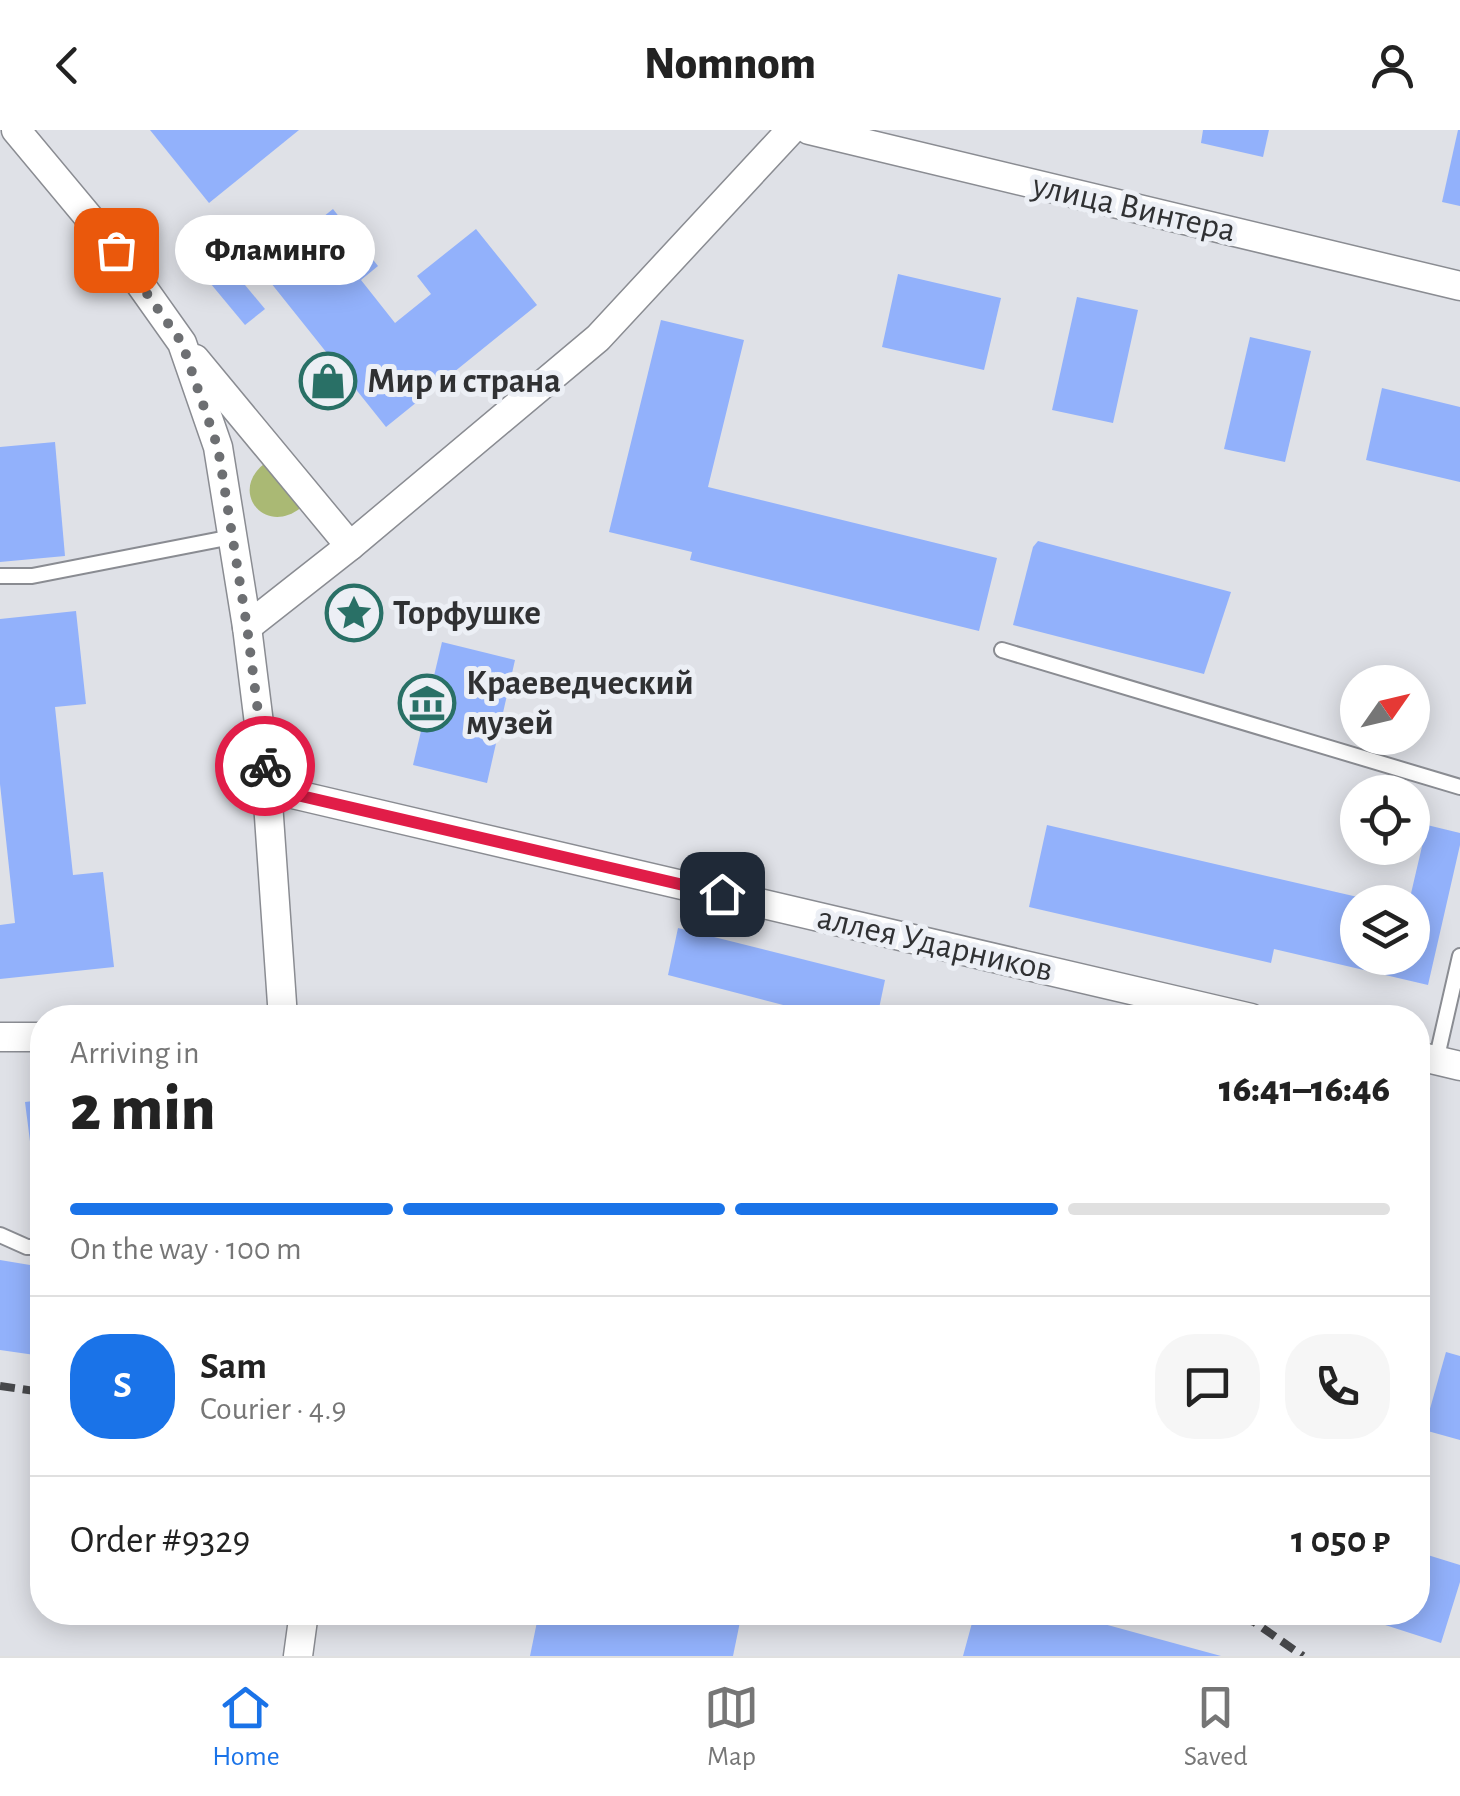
<!DOCTYPE html>
<html lang="en">
<head>
<meta charset="utf-8">
<style>
  :root { --surface:#fff; --page:#f6f6f6; --text:#222; --muted:#767676; --line:#e0e0e0; --accent:#1a73e8 }
  body { margin:0; font-family:"Alegreya Sans",sans-serif; background:var(--page); color:var(--text); height:100vh; display:flex; flex-direction:column; font-size:38px; white-space:nowrap }
  * { box-sizing:border-box; margin:0 }
  p { font-size:32px; color:var(--muted) }
  .icon { flex:none; width:55px; height:55px; fill:none; stroke:currentColor; stroke-width:2; stroke-linecap:round; stroke-linejoin:round }
  .map { position:relative; flex:1; overflow:hidden }
  .panel { position:absolute; left:30px; top:875px; width:1400px; height:620px; display:flex; flex-direction:column; background:var(--surface); border-radius:40px; box-shadow:0 5px 25px #0003 }
  .panel>* { flex:none }
  .needle { width:65px; rotate:56deg }
  .fabs { position:absolute; left:1340px; top:535px; display:grid; gap:20px }
  .fabs a { display:grid; place-items:center; width:90px; height:90px; border-radius:50%; background:var(--surface); box-shadow:0 5px 25px #0003; font-size:50px }
  .pin { position:absolute; display:grid; place-items:center; width:85px; height:85px; color:#fff; margin:-42px; border-radius:20px; box-shadow:0 5px 15px #0006 }
  .courier { position:absolute; display:grid; place-items:center; width:100px; height:100px; margin:-50px; border:8px solid #e11d48; border-radius:50%; background:#fff; color:#222; box-shadow:0 2px 12px #0007 }
  .bubble { position:absolute; height:70px; border-radius:35px; background:var(--surface); box-shadow:0 5px 25px #0003; font-size:32px; font-weight:800; line-height:70px; text-align:center }
  .headline em { font-style:normal; font-weight:800 }
  .headline div { display:flex; flex-direction:column-reverse }
  .headline { display:flex; align-items:center; justify-content:space-between; height:170px; padding:0 40px }
  h1 { font-size:65px; font-weight:800; line-height:75px }
  .bar { display:grid; grid-template-columns:repeat(4,1fr); gap:15px 10px; align-content:center; height:120px; padding:0 40px }
  .bar i { height:12px; border-radius:8px; background:var(--line) }
  .bar .on { background:var(--accent) }
  .bar p { grid-column:span 4 }
  .line { display:flex; align-items:center; gap:25px; padding:0 40px; border-top:2px solid var(--line) }
  .line div { flex:1 }
  .round { display:grid; place-items:center; flex:none; width:105px; height:105px; border-radius:40px; background:var(--page) }
  header { display:flex; justify-content:space-between; align-items:center; height:130px; padding:0 40px; background:var(--surface); font-size:45px; font-weight:800 }
  .tab-bar { display:flex; justify-content:space-around; align-items:center; height:140px; border-top:2px solid var(--line); background:var(--surface); font-size:28px; color:var(--muted) }
  .tab-bar a { display:grid; justify-items:center; gap:5px }
  .tab-bar .on { color:var(--accent) }
  .map>svg:first-child { display:block }
  .green { fill:#aab974 }
  .building { fill:#92b1fb }
  .lines { fill:none; stroke-linecap:round; stroke-linejoin:round }
  .service-casing { stroke:#8a8c92; stroke-width:18 }
  .minor-casing { stroke:#8a8c92; stroke-width:31 }
  .service { stroke:#fff; stroke-width:14 }
  .minor { stroke:#fff; stroke-width:28 }
  .rail { stroke:#47484b; stroke-width:8; stroke-dasharray:15 8; stroke-linecap:butt }
  .done { stroke:#6d6f72; stroke-width:10; stroke-dasharray:0 18 }
  .route { stroke:#e11d48; stroke-width:12 }
  .labels { text-anchor:middle; dominant-baseline:central; stroke-width:10; stroke-linejoin:round; paint-order:stroke }
  .street-label { font-size:35px; fill:#303133; stroke:#eceff5 }
  .poi-label { font-size:35px; font-weight:bold; fill:#303133; stroke:#eceff5; text-anchor:start }
</style>
</head>
<body>
<header><svg class="icon" aria-label="back" viewBox="0 0 24 24"><path d="M15 5l-7 7 7 7"/></svg>Nomnom<svg class="icon" aria-label="person" viewBox="0 0 24 24"><circle cx="12" cy="8" r="4"/><path d="M4 21q1-7 8-7t8 7"/></svg></header>
<div class="map">
<svg width="1460" height="1526" viewBox="0 0 1460 1526">
  <rect width="100%" height="100%" fill="#dfe1e7"/>
  <path class="green" d="M270,330L304,375C265,411 224,357 270,330Z"/>
  <g class="building">
    <path d="M150,0H299L209,73Z"/>
    <path d="M1203,0H1269L1263,27L1201,13Z"/>
    <path d="M1458,0H1460V76L1442,72Z"/>
    <path d="M333,79L378,136L361,150L395,193L431,164L417,146L476,99L537,175L386,297L259,138Z"/>
    <path d="M211,114L265,179L245,195L191,130Z"/>
    <path d="M898,144L1001,168L984,240L882,217Z"/>
    <path d="M1077,167L1138,180L1113,293L1052,280Z"/>
    <path d="M661,190L744,210L708,357L997,428L979,501L690,430L692,422L609,402Z"/>
    <path d="M1250,207L1311,221L1285,332L1224,319Z"/>
    <path d="M1382,258L1460,277V352L1366,330Z"/>
    <path d="M55,312L65,426L0,432V317Z"/>
    <path d="M1038,411L1231,462L1204,544L1013,495L1033,417Z"/>
    <path d="M76,481L86,574L55,577L73,745L103,742L114,837L0,849V795L15,793L0,654V489Z"/>
    <path d="M442,512L515,530L487,653L413,635Z"/>
    <path d="M1047,695L1375,771L1358,772V828H1412V772H1409L1427,695L1460,703V715L1428,855L1274,819L1271,833L1029,777Z"/>
    <path d="M678,798L885,850L877,888H833L668,845Z"/>
    <path d="M42,970V1090H40L25,972Z"/>
    <path d="M0,1130L42,1137V1226L0,1220Z"/>
    <path d="M1446,1222L1460,1226V1310L1424,1300Z"/>
    <path d="M1418,1422L1460,1435V1452L1441,1513L1348,1483L1418,1482Z"/>
    <path d="M539,1482H742L733,1526H530Z"/>
    <path d="M975,1482H1060L1221,1526H963Z"/>
  </g>
  <g class="lines">
    <g class="service-casing">
      <g id="service">
        <path d="M0,446H32L232,407"/>
        <path d="M1002,520L1460,657"/>
        <path d="M1436,931L1460,826"/>
        <path d="M0,1105L27,1117H42"/>
      </g>
    </g>
    <g class="minor-casing">
      <g id="minor">
        <path d="M16,0L116,120L182,213L218,317L247,497L267,658L283,888"/>
        <path d="M809,0L1460,156"/>
        <path d="M195,229L350,416"/>
        <path d="M247,497L350,416L598,208L791,0"/>
        <path d="M267,658L1251,888"/>
        <path d="M0,907H42"/>
        <path d="M1418,926L1460,936"/>
        <path d="M298,1526L304,1482"/>
      </g>
    </g>
    <use href="#service" class="service"/>
    <use href="#minor" class="minor"/>
    <g class="rail">
      <path d="M0,1256L42,1262"/>
      <path d="M1220,1482L1254,1492L1303,1526"/>
    </g>
  </g>
  <g class="lines">
    <path class="done" d="M116,120L182,213L218,318L247,497L265,636"/>
    <path class="route" d="M265,636L267,658L722,764"/>
  </g>
  <defs>
    <g id="shop-ring" transform="scale(2.875)"><circle r="9.5" fill="#eceff5" stroke="#297066" stroke-width="1.5"/><path d="M-5-2.5h2.3a2.7 3.5 0 0 1 5.4 0H5L5.5 6h-11ZM-1.5-2.5h3a1.5 2.3 0 0 0-3 0Z" fill="#297066"/></g>
    <g id="sight-ring" transform="scale(2.875)"><circle r="9.5" fill="#eceff5" stroke="#297066" stroke-width="1.5"/><path d="M0-6L1.8-2.2L6-1.7L2.9 1.2L3.7 5.4L0 3.3L-3.7 5.4L-2.9 1.2L-6-1.7L-1.8-2.2Z" fill="#297066"/></g>
    <g id="museum-ring" transform="scale(2.875)"><circle r="9.5" fill="#eceff5" stroke="#297066" stroke-width="1.5"/><path d="M0-6L6-3V-2H-6V-3ZM-5-1h2V3h-2ZM-1-1h2V3h-2ZM3-1h2V3H3ZM-6 4H6V6H-6Z" fill="#297066"/></g>
  </defs>
  <g fill-rule="evenodd">
    <use href="#shop-ring" x="328" y="251"/>
    <use href="#sight-ring" x="354" y="483"/>
    <use href="#museum-ring" x="427" y="573"/>
  </g>
  <g class="labels">
    <g class="street-label">
      <text transform="translate(1134 78) rotate(13)">улица Винтера</text>
      <text transform="translate(935 814) rotate(13)">аллея Ударников</text>
    </g>
    <g class="poi-label">
      <text x="367" y="251">Мир и страна</text>
      <text x="393" y="483">Торфушке</text>
      <text x="466" y="553">Краеведческий<tspan x="466" dy="40">музей</tspan></text>
    </g>
  </g>
</svg>
<div class="fabs">
<a><svg class="needle" viewBox="-14 -14 28 28"><path d="M0-13l5 13h-10z" fill="#e53935"/><path d="M0 13l5-13h-10z" fill="#767676"/></svg></a>
<a><svg class="icon" aria-label="locate" viewBox="0 0 24 24"><circle cx="12" cy="12" r="6"/><path d="M12 2v4M12 18v4M2 12h4M18 12h4"/></svg></a>
<a><svg class="icon" aria-label="layers" viewBox="0 0 24 24"><path d="M12 4l9 5-9 5-9-5zM3 14l9 5 9-5"/></svg></a>
</div>
<div class="pin" style="left:116px;top:120px;background:#ea580c"><svg class="icon" aria-label="bag" viewBox="0 0 24 24"><path d="M5 8h14l-1 12H6zM9 8a3 3 0 0 1 6 0"/></svg></div>
<div class="pin" style="left:722px;top:764px;background:#1f2937"><svg class="icon" aria-label="home" viewBox="0 0 24 24"><path d="M3 11l9-7 9 7M6 9v11h12V9"/></svg></div>
<div class="courier" style="left:265px;top:636px"><svg class="icon" aria-label="bike" viewBox="0 0 24 24"><circle cx="6" cy="16" r="4"/><circle cx="18" cy="16" r="4"/><path d="M6 16l4-8h5l3 8M10 8l3 8H6M13 5h3"/></svg></div>
<div class="bubble" style="left:175px;top:85px;width:200px">Фламинго</div>
<section class="panel">
<div class="headline"><div><h1>2 min</h1><p>Arriving in</p></div><em>16:41–16:46</em></div>
<div class="bar"><i class="on"></i><i class="on"></i><i class="on"></i><i></i><p>On the way · 100 m</p></div>
<div class="line" style="height:180px"><b class="round" style="background:var(--accent);color:#fff">S</b><div><b>Sam</b><p>Courier · 4.9</p></div><a class="round"><svg class="icon" aria-label="chat" viewBox="0 0 24 24"><path d="M4 5h16v11H9l-5 4z"/></svg></a><a class="round"><svg class="icon" aria-label="phone" viewBox="0 0 24 24"><path d="M5 4h4l2 5-3 2q2 4 5 5l2-3 5 2v4C11 20 4 13 5 4z"/></svg></a></div>
<div class="line" style="height:130px"><div>Order #9329</div><b>1 050 ₽</b></div>
</section>
</div>
<nav class="tab-bar">
<a class="on"><svg class="icon" aria-label="home" viewBox="0 0 24 24"><path d="M3 11l9-7 9 7M6 9v11h12V9"/></svg>Home</a>
<a><svg class="icon" aria-label="map" viewBox="0 0 24 24"><path d="M3 6l6-2 6 2 6-2v14l-6 2-6-2-6 2zM9 4v14M15 6v14"/></svg>Map</a>
<a><svg class="icon" aria-label="saved" viewBox="0 0 24 24"><path d="M7 4h10v16l-5-4-5 4z"/></svg>Saved</a>
</nav>
</body>
</html>
